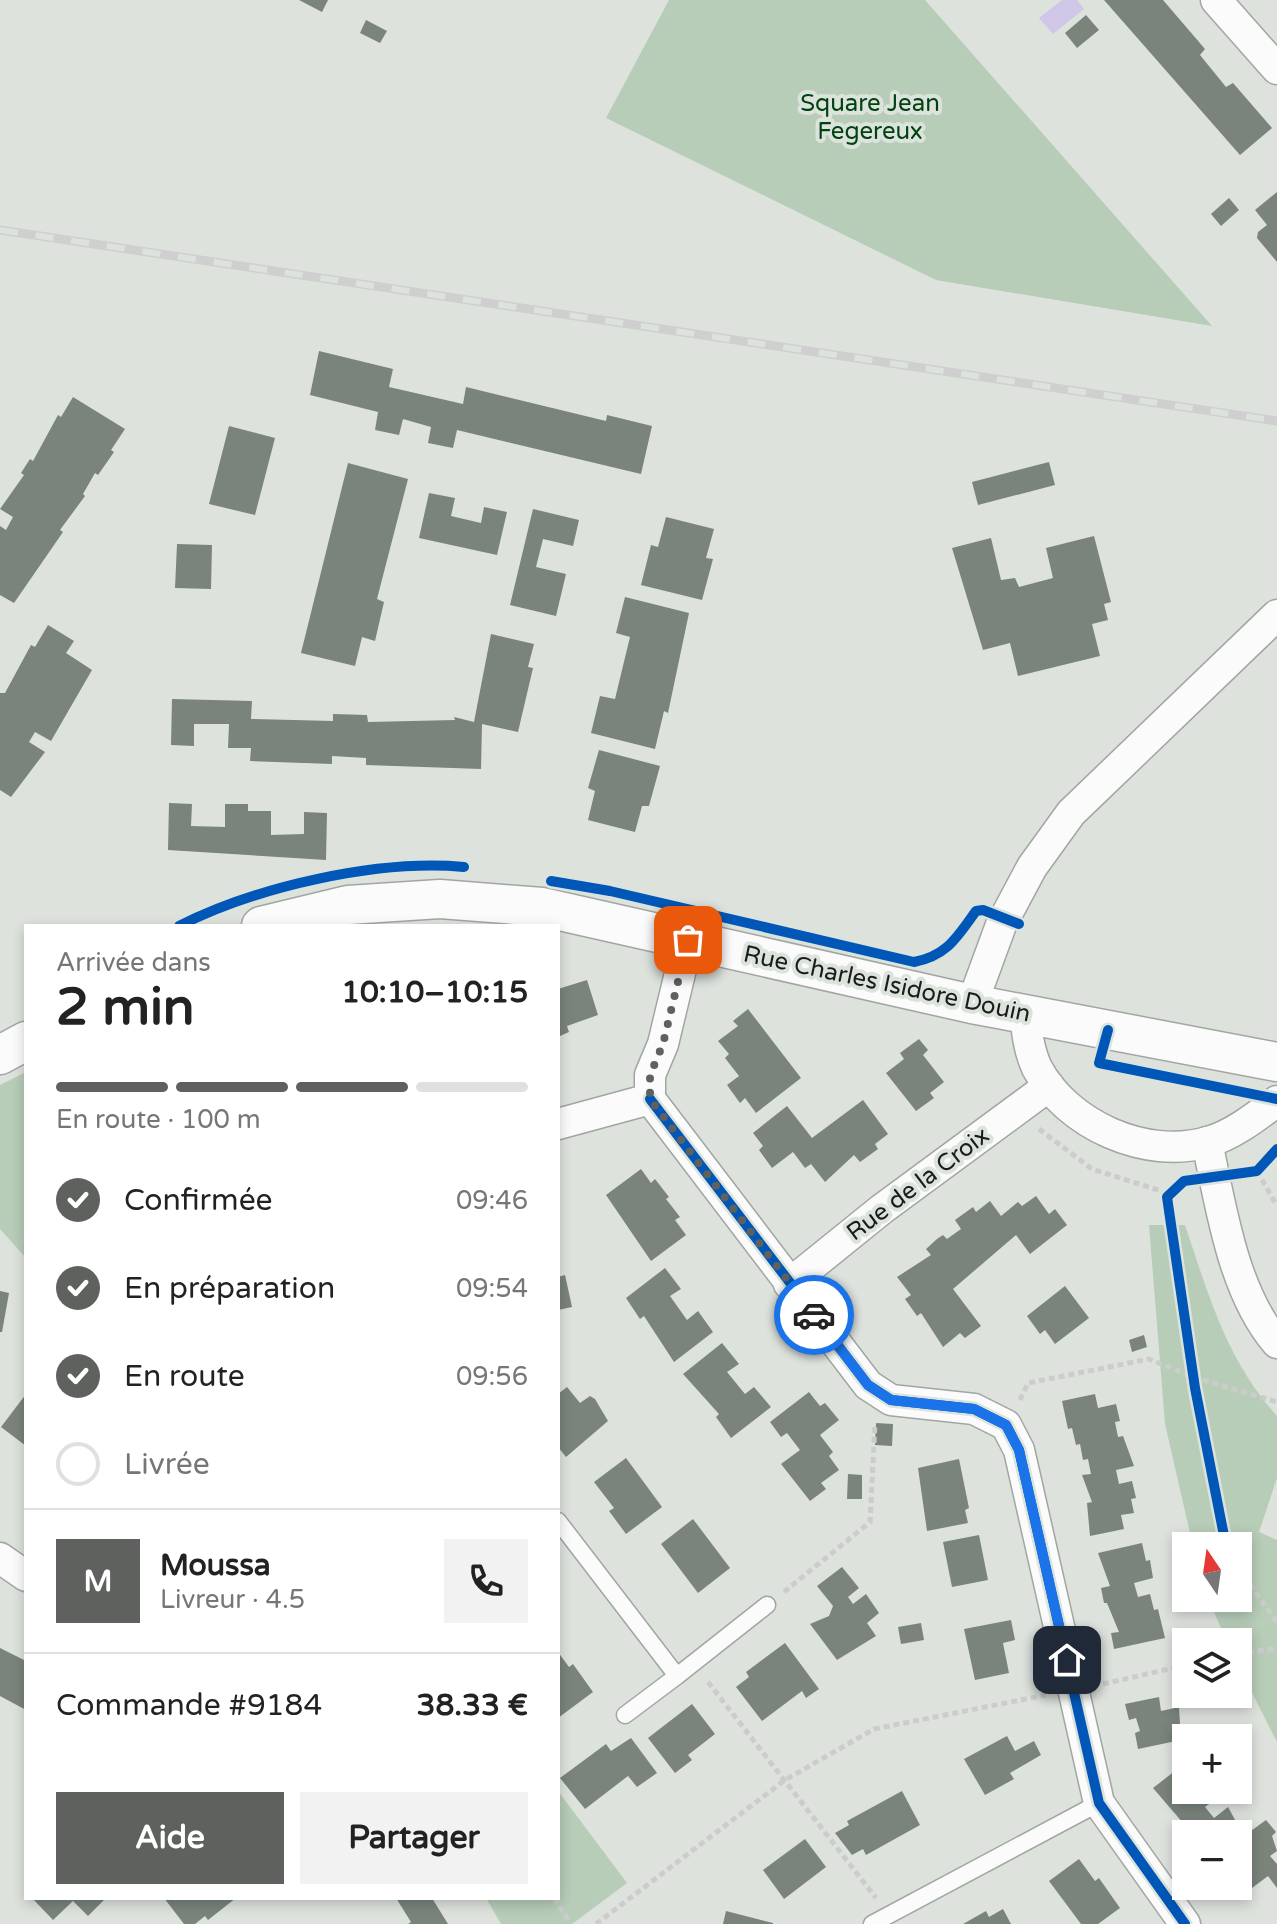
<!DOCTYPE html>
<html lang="fr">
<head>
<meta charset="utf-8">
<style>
  :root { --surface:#fff; --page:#f2f2f2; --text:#222; --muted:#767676; --line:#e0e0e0; --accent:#5e615e }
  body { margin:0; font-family:"Varela Round",sans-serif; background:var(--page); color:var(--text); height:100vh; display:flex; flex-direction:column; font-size:30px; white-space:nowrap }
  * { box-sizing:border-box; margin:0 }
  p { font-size:26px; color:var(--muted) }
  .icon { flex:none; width:44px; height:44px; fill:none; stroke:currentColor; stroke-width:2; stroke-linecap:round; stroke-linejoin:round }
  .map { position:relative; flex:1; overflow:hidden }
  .panel { position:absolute; left:24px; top:924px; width:536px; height:976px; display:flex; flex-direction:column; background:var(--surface); border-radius:0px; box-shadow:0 4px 12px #0003 }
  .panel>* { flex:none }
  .needle { width:52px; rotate:347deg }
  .fabs { position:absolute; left:1172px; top:1532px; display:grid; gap:16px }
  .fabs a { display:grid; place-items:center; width:80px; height:80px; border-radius:0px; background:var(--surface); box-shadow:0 4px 12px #0003; font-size:40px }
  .pin { position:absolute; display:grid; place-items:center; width:68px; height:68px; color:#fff; margin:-34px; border-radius:16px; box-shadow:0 4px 12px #0006 }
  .courier { position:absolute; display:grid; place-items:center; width:80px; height:80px; margin:-40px; border:6px solid #1a73e8; border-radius:50%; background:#fff; color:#222; box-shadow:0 2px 10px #0007 }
  .head em { font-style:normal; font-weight:700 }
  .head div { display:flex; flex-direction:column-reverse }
  .head { display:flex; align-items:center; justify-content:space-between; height:136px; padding:0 32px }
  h1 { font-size:52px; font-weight:700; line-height:60px }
  .bar { display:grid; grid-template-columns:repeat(4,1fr); gap:12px 8px; align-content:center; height:96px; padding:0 32px }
  .bar i { height:10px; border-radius:6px; background:var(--line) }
  .bar .on { background:var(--accent) }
  .bar p { grid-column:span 4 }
  .line { display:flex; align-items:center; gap:20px; padding:0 32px; border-top:2px solid var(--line) }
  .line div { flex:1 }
  .round { display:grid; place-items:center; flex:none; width:84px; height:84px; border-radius:0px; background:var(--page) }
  ol { padding:0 32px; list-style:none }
  li { display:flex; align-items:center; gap:24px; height:88px }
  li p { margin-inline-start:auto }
  li .icon { padding:8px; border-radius:50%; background:var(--accent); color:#fff; stroke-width:4 }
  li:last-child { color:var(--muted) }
  li i { width:44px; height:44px; border:4px solid var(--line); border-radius:50% }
  .action { display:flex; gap:16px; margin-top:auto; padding:16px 32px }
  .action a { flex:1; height:92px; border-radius:0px; background:var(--accent); color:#fff; font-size:32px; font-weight:700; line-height:92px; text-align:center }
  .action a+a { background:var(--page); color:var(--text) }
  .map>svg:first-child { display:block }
  .green { fill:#b7cdb8 }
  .water { fill:#cfc6e8 }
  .building { fill:#7a847b }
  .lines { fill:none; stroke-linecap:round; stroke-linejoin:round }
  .service-casing { stroke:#a2a6a2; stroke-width:19 }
  .minor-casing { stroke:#a2a6a2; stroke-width:33 }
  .tertiary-casing { stroke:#a2a6a2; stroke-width:41 }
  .path { stroke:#cbcccb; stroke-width:5; stroke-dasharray:6 4; stroke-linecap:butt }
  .service { stroke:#fafbfa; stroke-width:16 }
  .minor { stroke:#fafbfa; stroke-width:30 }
  .tertiary { stroke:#fafbfa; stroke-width:38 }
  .rail-casing { stroke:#cfcfcf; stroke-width:9 }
  .rail { stroke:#dce3dc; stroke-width:6; stroke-dasharray:18; stroke-linecap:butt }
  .cycleway-casing { stroke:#dce3dc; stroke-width:15 }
  .cycleway { stroke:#0057b8; stroke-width:10 }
  .done { stroke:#5e615e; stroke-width:8; stroke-dasharray:0 14.4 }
  .route { stroke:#1a73e8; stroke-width:10 }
  .labels { text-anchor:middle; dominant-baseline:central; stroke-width:8; stroke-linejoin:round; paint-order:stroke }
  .park-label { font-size:24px; fill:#004311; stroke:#dce3dc }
  .street-label { font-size:24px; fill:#191c19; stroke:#dce3dc }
</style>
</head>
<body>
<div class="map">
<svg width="1277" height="1924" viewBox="0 0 1277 1924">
  <rect width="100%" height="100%" fill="#dde2dd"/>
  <g class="green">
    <path d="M669,0H925L1212,326L936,280L606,118Z"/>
    <path d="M26,1072V1258L0,1229V1085Z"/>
    <path d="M1149,1225H1185C1209,1296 1226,1359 1277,1416V1478L1259,1532L1277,1540V1742L1238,1665V1642H1227L1208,1598H1238V1546H1193L1165,1424Z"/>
    <path d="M558,1791L627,1883L572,1924H501L486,1898H558Z"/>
  </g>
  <path class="water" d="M1062,0H1077L1084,9L1053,34L1039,18Z"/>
  <g class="building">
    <path d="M299,0H328L322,12Z"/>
    <path d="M1104,0H1163L1205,49L1200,55L1226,87L1233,83L1272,128L1240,155Z"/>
    <path d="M1086,15L1099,30L1077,48L1065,33Z"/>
    <path d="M366,20L387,31L380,43L360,33Z"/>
    <path d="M1277,192V262L1257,238L1258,232L1267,225L1255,210Z"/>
    <path d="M1229,198L1239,210L1221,226L1211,214Z"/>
    <path d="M319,351L393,369L389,387L463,404L466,387L606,421L607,415L652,426L641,474L457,430L453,448L428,443L431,427L403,419L399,435L375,430L378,412L310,395Z"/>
    <path d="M73,397L125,429L111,450L114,452L98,475L95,473L83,494L85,496L60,530L63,532L14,603L0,595V526L6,530L13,517L0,509L24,475L21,473L30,459L33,461L58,415L61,417Z"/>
    <path d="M229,426L275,438L255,515L209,504Z"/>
    <path d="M1049,462L1055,485L978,505L972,482Z"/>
    <path d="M348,463L408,479L377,599L384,602L375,641L362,637L355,666L301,653Z"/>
    <path d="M429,493L455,498L451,516L481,523L484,507L507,512L497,555L419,538Z"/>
    <path d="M533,509L579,520L573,546L543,539L536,567L566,574L556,616L510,605Z"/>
    <path d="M666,517L714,529L706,558L713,559L702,600L641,585L651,545L658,547Z"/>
    <path d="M1094,536L1111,602L1104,604L1108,620L1092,624L1100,656L1018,676L1010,643L983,650L952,548L991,538L1001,580L1015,578L1019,587L1053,578L1046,548Z"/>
    <path d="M177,544L212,545L211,589L175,588Z"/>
    <path d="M625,597L689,613L668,713L664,711L655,749L591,733L600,696L615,699L630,637L616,633Z"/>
    <path d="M48,625L74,641L66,653L92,670L51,741L35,732L29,742L45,752L11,797L0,790V693H5L31,645L35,647Z"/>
    <path d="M491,634L534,644L528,667L533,668L518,732L482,724L481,769L366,765V758L332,756V764L250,761L251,748H228L229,724H194V746L171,745L172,699L252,701L251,719L333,721V714L367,715L368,722L455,720L454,717L474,722Z"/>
    <path d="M599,750L660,766L649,806H642L635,832L588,820L595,791L588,788Z"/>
    <path d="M169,803L192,804L191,826L225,827V804H248V811H271V835L304,834V812L327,813L326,860L168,850Z"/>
    <path d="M587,980L598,1015L567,1026L569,1032L558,1037V989Z"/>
    <path d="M748,1009L801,1078L756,1113L745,1098L740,1103L727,1085L739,1076L725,1058L729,1054L718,1041L738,1026L733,1021Z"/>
    <path d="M919,1039L928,1050L923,1055L944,1082L930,1093L934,1098L916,1111L886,1073L904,1059L900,1053Z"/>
    <path d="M863,1100L888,1134L875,1144L878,1149L860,1162L854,1155L825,1182L811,1164L805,1168L793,1152L772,1168L759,1150L763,1146L753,1133L787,1106L812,1138Z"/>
    <path d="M641,1169L651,1183L655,1179L669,1197L666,1199L680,1217L675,1220L686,1235L651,1261L606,1195Z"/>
    <path d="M1036,1196L1049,1214L1055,1209L1067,1225L1030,1254L1016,1235L953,1289L981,1326L965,1338L960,1333L943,1347L921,1313L917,1316L905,1299L911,1295L897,1277L931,1255L926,1249L937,1239L943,1235L947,1239L961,1229L955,1220L973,1207L976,1212L990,1201L1001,1216L1018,1202L1022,1206Z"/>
    <path d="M665,1268L681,1289L670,1296L687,1320L698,1311L713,1332L674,1362L644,1316L640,1319L626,1298Z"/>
    <path d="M565,1275L572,1307L558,1310V1277Z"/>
    <path d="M1065,1286L1089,1318L1055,1344L1045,1330L1040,1334L1027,1316Z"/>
    <path d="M0,1291L9,1293L2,1332H0Z"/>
    <path d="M1144,1335L1147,1347L1132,1352L1129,1340Z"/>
    <path d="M722,1343L739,1364L727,1372L745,1394L754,1387L771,1407L731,1438L716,1417L719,1414L683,1374Z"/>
    <path d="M567,1387L580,1403L590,1396L595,1399L608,1421L566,1457L558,1447V1394Z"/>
    <path d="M809,1392L820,1406L825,1403L839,1420L820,1435L833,1452L829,1456L839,1470L821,1483L826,1489L810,1501L781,1464L800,1450L787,1433L781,1437L770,1422Z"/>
    <path d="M26,1394V1446L1,1427Z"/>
    <path d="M1095,1394L1098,1408L1116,1404L1120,1421L1115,1422L1118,1437L1123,1436L1134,1466L1116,1470L1119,1484L1132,1481L1136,1498L1131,1499L1134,1513L1121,1515L1124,1529L1090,1536L1087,1503L1092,1502L1082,1475L1091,1474L1088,1459L1083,1460L1080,1444L1076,1445L1072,1428L1068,1429L1062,1401Z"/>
    <path d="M876,1423L893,1424L892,1446L875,1445Z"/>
    <path d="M626,1458L662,1507L626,1534L609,1511L614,1508L594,1482Z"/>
    <path d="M959,1459L969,1508L965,1510L968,1523L927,1531L918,1468Z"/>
    <path d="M848,1474L862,1475V1499H847Z"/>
    <path d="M693,1519L730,1568L698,1593L661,1544Z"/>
    <path d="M979,1535L988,1580L952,1587L943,1542Z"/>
    <path d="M1142,1543L1146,1561L1150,1560L1153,1578L1134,1583L1138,1597L1150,1594L1154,1610L1158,1609L1165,1638L1114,1649L1111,1633L1119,1632L1107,1603H1104L1101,1588L1110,1586L1098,1553Z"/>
    <path d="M842,1567L859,1588L848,1597L853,1604L866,1594L879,1613L867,1623L876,1636L837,1660L810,1624L829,1616L833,1606L817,1586Z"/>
    <path d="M1011,1620L1015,1640L1003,1643L1009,1673L975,1680L964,1629Z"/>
    <path d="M921,1623L924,1640L901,1644L898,1627Z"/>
    <path d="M785,1643L819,1689L806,1698L802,1691L762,1721L736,1687L749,1677L746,1672Z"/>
    <path d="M0,1648L26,1661V1710L0,1696Z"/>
    <path d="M558,1652L569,1667L573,1664L593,1692L558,1718Z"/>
    <path d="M1159,1697L1161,1711L1179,1707L1181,1740L1138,1749L1135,1733L1140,1731L1136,1718L1129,1720L1125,1704Z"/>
    <path d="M692,1704L715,1734L688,1755L692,1760L675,1773L648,1738Z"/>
    <path d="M1007,1736L1015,1751L1034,1741L1041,1755L1010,1773L1014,1779L985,1795L964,1759Z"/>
    <path d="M631,1738L657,1773L637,1787L628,1776L585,1809L560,1778L606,1744L611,1751Z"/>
    <path d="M1180,1767L1186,1775V1790H1214L1219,1797L1205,1807L1214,1818L1228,1807L1244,1836L1266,1820L1276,1832L1272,1836L1277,1851L1270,1856L1277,1864V1888L1268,1876L1252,1888L1243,1875L1246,1873L1238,1863V1834H1186V1838L1178,1827L1183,1823L1153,1788Z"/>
    <path d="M902,1791L920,1825L866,1855L863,1849L852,1855L835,1833L849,1825L847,1821Z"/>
    <path d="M805,1839L826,1867L784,1899L763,1870Z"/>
    <path d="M1079,1859L1095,1881L1099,1878L1120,1908L1098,1924H1081L1049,1881Z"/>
    <path d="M32,1898H106L88,1916L73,1901L53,1920Z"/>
    <path d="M164,1898H236L208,1920L205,1916L195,1924H184Z"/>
    <path d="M396,1898H432L448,1924H408L411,1922Z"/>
    <path d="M1003,1909L1011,1924H963L986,1911L989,1917Z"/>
    <path d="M726,1911L773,1923V1924H723Z"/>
  </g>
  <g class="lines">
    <g class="service-casing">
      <g id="service">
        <path d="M558,1521L677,1676L767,1605"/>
        <path d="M625,1715L677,1676"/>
        <path d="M872,1924L1099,1803"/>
      </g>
    </g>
    <g class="minor-casing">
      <g id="minor">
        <path d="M1216,0L1277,69"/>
        <path d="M972,1004L1001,925L1032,867L1071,813L1277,615"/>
        <path d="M1025,1014C1027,1033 1029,1051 1037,1068C1067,1125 1146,1160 1208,1142C1233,1135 1257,1116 1277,1101"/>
        <path d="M650,1099L868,1385L891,1400L974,1409L1006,1425L1019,1450L1099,1803L1185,1924"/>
        <path d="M650,1099V1075L663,1044L688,940"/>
        <path d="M558,1124L650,1099"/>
        <path d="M1207,1142C1221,1207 1233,1292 1277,1343"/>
        <path d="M789,1284L882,1209L1049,1086"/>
        <path d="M0,1558L26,1576"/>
      </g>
    </g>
    <g class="tertiary-casing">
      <g id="tertiary">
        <path d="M261,926L348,905L440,899L542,907L972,1004L1277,1062"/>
        <path d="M0,1055L26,1041"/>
      </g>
    </g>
    <g class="path">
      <path d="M1039,1129L1092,1169L1161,1191L1167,1197"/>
      <path d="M1257,1171L1277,1206"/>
      <path d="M1243,1172L1257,1171L1277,1149"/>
      <path d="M1186,1181L1167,1197L1195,1388L1226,1546"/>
      <path d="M1020,1400L1028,1383L1149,1359L1193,1377L1277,1402"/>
      <path d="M1238,1568L1277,1622"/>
      <path d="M784,1592L870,1522L875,1423"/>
      <path d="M1238,1654L1277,1648"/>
      <path d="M708,1682L876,1898"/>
      <path d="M1103,1684L1186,1665"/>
      <path d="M554,1898L571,1924"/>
      <path d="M596,1924L785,1780L874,1729L1046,1695"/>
    </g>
    <use href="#service" class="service"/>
    <use href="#minor" class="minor"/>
    <use href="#tertiary" class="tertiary"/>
    <g class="rail-casing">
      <path id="rail" d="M0,230L1277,421"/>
    </g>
    <use href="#rail" class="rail"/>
    <g class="cycleway-casing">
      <g id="cycleway">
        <path d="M551,881L610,891L914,962C947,956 957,937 976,911L983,910L1019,924"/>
        <path d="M179,926C256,887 377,859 464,867"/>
        <path d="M1108,1030L1099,1063L1277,1099"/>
        <path d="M650,1099L868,1385L891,1400L974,1409L1006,1425L1019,1450L1099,1803L1185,1924"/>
        <path d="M1226,1546L1195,1388L1167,1197L1184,1181L1257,1171L1277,1149"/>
      </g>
    </g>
    <use href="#cycleway" class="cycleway"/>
  </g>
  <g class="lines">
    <path class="done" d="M688,940L663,1044L650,1075V1099L814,1315"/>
    <path class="route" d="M814,1315L868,1385L891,1400L974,1409L1006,1425L1019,1450L1067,1660"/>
  </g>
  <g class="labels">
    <g class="park-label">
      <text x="870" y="103">Square Jean<tspan x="870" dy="28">Fegereux</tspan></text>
    </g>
    <g class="street-label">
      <text transform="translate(887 984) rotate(12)">Rue Charles Isidore Douin</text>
      <text transform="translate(918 1184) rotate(-37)">Rue de la Croix</text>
    </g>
  </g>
</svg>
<div class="fabs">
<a><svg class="needle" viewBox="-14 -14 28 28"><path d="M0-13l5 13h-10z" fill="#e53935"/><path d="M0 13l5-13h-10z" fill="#767676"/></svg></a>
<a><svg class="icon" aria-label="layers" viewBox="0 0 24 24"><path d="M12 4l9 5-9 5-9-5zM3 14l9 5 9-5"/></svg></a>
<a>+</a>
<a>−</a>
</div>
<div class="pin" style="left:688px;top:940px;background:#ea580c"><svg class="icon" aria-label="bag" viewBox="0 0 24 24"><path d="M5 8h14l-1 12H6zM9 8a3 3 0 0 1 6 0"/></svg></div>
<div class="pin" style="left:1067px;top:1660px;background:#1f2937"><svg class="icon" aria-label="home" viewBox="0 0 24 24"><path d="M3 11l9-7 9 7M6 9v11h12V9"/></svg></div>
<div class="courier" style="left:814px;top:1315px"><svg class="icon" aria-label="car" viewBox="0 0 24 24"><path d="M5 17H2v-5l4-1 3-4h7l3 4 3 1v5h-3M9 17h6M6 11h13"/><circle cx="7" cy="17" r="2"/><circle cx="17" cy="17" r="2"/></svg></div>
<section class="panel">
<div class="head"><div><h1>2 min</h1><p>Arrivée dans</p></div><em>10:10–10:15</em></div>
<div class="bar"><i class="on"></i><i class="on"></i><i class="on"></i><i></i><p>En route · 100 m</p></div>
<ol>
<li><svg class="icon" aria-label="check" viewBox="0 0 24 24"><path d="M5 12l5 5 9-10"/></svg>Confirmée<p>09:46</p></li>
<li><svg class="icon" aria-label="check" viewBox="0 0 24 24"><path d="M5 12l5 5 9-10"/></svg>En préparation<p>09:54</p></li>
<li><svg class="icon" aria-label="check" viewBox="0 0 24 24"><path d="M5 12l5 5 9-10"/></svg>En route<p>09:56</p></li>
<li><i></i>Livrée</li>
</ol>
<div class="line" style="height:144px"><b class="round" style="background:var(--accent);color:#fff">M</b><div><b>Moussa</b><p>Livreur · 4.5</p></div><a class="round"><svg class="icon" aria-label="phone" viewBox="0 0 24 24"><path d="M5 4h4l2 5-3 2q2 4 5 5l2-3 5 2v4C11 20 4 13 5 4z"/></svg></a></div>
<div class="line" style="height:104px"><div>Commande #9184</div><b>38.33 €</b></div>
<div class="action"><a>Aide</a><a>Partager</a></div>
</section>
</div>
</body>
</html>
